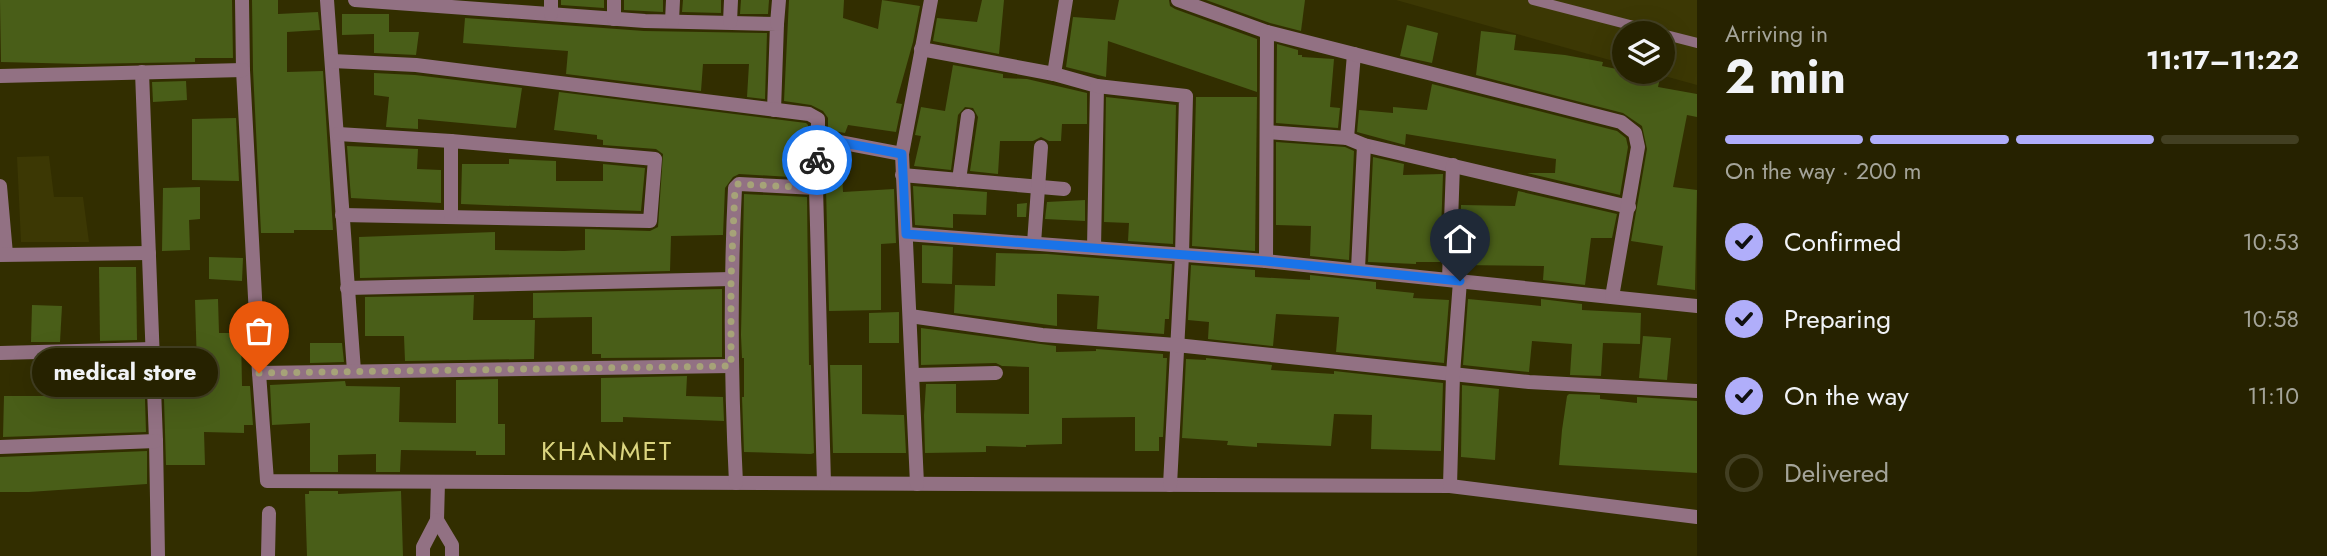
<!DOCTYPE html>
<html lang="en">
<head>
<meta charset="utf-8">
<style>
  :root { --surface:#262200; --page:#2e2a0a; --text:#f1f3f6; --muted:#a4a499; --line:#423f22; --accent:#b0aefa }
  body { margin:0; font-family:Jost,sans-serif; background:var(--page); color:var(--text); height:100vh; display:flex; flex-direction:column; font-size:26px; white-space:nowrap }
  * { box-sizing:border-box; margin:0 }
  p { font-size:23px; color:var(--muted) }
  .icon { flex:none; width:38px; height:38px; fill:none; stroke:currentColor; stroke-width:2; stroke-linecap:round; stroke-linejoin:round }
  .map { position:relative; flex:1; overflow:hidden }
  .side { display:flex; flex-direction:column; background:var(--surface); width:630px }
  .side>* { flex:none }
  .buttons { position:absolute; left:1612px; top:21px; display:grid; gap:14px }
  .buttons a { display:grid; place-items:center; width:63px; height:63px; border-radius:50%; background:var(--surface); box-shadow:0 7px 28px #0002,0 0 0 2px var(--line); font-size:35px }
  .pin { position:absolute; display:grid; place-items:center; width:60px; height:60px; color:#fff; margin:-72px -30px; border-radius:50% 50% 50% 0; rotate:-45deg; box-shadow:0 0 7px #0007 }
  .pin .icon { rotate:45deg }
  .courier { position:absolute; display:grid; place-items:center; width:70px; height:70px; margin:-35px; border:5px solid #1a73e8; border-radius:50%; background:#fff; color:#222; box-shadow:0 2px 9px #0007 }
  .bubble { position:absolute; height:49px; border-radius:24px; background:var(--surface); box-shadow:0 7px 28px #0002,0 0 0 2px var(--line); font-size:23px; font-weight:700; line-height:49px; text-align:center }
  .head em { font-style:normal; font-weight:700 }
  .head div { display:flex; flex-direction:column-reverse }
  .head { display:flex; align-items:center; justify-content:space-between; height:119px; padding:0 28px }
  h1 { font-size:46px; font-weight:700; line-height:52px }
  .bar { display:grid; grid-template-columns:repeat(4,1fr); gap:10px 7px; align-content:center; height:84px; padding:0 28px }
  .bar i { height:9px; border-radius:5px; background:var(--line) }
  .bar .on { background:var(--accent) }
  .bar p { grid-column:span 4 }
  ol { padding:0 28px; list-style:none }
  li { display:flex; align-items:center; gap:21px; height:77px }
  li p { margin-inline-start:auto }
  li .icon { padding:7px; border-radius:50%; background:var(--accent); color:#111; stroke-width:4 }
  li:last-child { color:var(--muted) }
  li i { width:38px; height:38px; border:4px solid var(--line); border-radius:50% }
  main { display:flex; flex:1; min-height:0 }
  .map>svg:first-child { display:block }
  .built { fill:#3c3804 }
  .building { fill:#495e18 }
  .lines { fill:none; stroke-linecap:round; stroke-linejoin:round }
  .service { stroke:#927183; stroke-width:10 }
  .minor { stroke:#927183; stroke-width:14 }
  .tertiary { stroke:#927183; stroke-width:14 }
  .done { stroke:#a6a378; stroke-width:7; stroke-dasharray:0 12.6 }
  .route { stroke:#1a73e8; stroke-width:9 }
  .labels { text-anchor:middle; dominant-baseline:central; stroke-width:5; stroke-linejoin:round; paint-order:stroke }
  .neighbourhood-label { font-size:26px; letter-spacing:2px; fill:#dbd57f; stroke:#322e00 }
</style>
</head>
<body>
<main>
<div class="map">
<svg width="1697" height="556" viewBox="0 0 1697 556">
  <rect width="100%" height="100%" fill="#322e00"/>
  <g class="built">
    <path d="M1396,0H1697V85L1650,72H1662V33H1624V64Z"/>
    <path d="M49,156L54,197H83L89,242H21L17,157Z"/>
  </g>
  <g class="building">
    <path d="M0,0H232L233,58H195V62L82,64L1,62Z"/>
    <path d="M252,0H278V14L318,12L320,30L287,32V72L323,71L333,230H294V233H261L253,70Z"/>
    <path d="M561,0H604V8L561,5Z"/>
    <path d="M624,0H663V12L624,10Z"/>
    <path d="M683,0H721V13L682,12Z"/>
    <path d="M741,0H769L768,14H740Z"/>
    <path d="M789,0H844L843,18L878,29L882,0L920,6L913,42L896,103L902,104L896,132L848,125L845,133L828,130V118L823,111L811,105L784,101Z"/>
    <path d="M982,0H1004L999,54L933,41L937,18L977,22Z"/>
    <path d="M1119,0H1169L1170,6L1175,9L1257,39V92L1108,41L1106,77L1066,67L1073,17L1115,20Z"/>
    <path d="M1206,0H1305L1301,31L1270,23Z"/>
    <path d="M342,14H389V32H419L416,55L374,53V34L342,35Z"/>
    <path d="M465,18L644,31L767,33L765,99L747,97L749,64H703L701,91L566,74L568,51L463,43Z"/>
    <path d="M1407,25L1438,33L1432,63L1400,56Z"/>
    <path d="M1481,31L1516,35L1514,50L1565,55L1603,62L1602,66L1660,78L1658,87L1697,94V117L1687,115L1673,187L1697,190L1695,290L1657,285L1663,246L1631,241L1647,149L1642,126L1623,113L1476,75Z"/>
    <path d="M1277,44L1298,50V55H1302V57L1334,59L1330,107L1340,108L1338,128L1276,123Z"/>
    <path d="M953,65L1003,74V78L1027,79L1087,93V124H1062L1061,141H1049L1041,137L1033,141H1000L998,174L970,171L978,117L973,108L965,107L958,115L951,170L914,166L921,136L915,135L921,107L945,111Z"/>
    <path d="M374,73L415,75L522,88L516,128L418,119V129L386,127L389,97L374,95Z"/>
    <path d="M186,81L187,100L153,102L152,82Z"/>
    <path d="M1432,84L1617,131L1626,138L1628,147L1620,195L1527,173H1555L1556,159L1406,134L1405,145L1357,132L1359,110L1393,113V107L1427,110Z"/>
    <path d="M559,92L806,123L808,125L807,178L739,174L733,177L725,188L723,235L671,236L670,271L360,278L359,237L495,232V250L564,251L585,250V229L650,231L658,227L663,154L656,149L603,145V140L597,139V135L554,130Z"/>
    <path d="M1106,97L1176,105L1173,244L1128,241L1129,223L1104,222Z"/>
    <path d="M1196,97H1257L1255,251L1192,246Z"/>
    <path d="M236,118L239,181L192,180V119Z"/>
    <path d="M1276,142L1345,147L1354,151L1349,260L1310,256L1311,226L1276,225Z"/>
    <path d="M347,146L418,149L417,169L441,170V203L351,198Z"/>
    <path d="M827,150L841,152L843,192L894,189L896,243L881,244V310L829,311L826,188Z"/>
    <path d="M1373,157L1404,164L1403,175L1443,174L1440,262H1416V264L1368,262Z"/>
    <path d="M509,159L556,161V181H603V164L645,168L641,211L461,204L462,164H509Z"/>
    <path d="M913,186L987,192L986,215L953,214V228L915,225Z"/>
    <path d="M200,187V219L189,220L190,250L162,251L163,188Z"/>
    <path d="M1518,191L1617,214L1612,238H1591L1585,285L1543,280L1544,266L1459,265L1461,205L1515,206Z"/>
    <path d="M744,194L807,197L809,365H811L814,453L811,454L744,452L742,397H744V358H742L741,335Z"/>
    <path d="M1085,200V221L1045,219L1047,202Z"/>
    <path d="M1027,203L1026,217H1017V204Z"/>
    <path d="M922,245L953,247L952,284L922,283Z"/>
    <path d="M996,253L1047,254L1172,264L1169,319H1165L1164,334L1097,329L1099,296L1057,294V326L954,313L955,285L995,286Z"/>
    <path d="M209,257L243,258L242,281L209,279Z"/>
    <path d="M1191,265L1255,270V277L1310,280V275L1376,282V289L1414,293L1413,298L1449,300L1444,363L1336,352L1339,317L1276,314L1273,346L1208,339L1209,322L1188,320Z"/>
    <path d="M99,267H136L137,340L100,341Z"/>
    <path d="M722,289V357L601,358V354H592V317L533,318V293Z"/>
    <path d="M474,295L473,320H535L534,359L405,361L404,336H365V297Z"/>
    <path d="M218,299L219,333H241L242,386H250L253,425H244V433L204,432L205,465H166L163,366H197L195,300Z"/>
    <path d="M1468,299L1541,306V299L1582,304V310L1641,313L1640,344L1603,343L1601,376L1570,375L1572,344L1532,341L1529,372L1463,365Z"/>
    <path d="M32,305L62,306L60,342H31Z"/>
    <path d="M899,312V343H869V313Z"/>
    <path d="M921,328L1056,346V352L1096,351V349L1163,354V358H1167L1163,437H1159V451H1135V417L1062,418V444L1026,445V447L986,446V452L925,453L924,415L926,384H956V413L1029,414V367L1002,366L996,363L921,365Z"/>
    <path d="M1643,336L1671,338L1667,380L1639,378Z"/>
    <path d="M310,343H342L344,362L310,363Z"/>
    <path d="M1206,358L1272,365L1271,370L1334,374V371L1443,383L1441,451L1371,449L1372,415L1334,414L1331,446L1257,443V447L1227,445L1228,441L1182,438L1186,359L1206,360Z"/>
    <path d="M137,359V367H144L146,432L3,437L4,396H74L73,361Z"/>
    <path d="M830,365H862V414L904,415L906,453H833Z"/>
    <path d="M687,376L686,396L723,397L724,421L623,417V422H601V378Z"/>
    <path d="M498,379V424H505V455H476V451L401,450L400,472H376V454L338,455V472H310V423L272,425L270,385L345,381L346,386L400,387L399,422L456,423V380Z"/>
    <path d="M1462,385L1499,389L1495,460L1461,457Z"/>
    <path d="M1569,394L1600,395V399L1637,403V397L1697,401V473L1559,465L1562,430L1567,396Z"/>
    <path d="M147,451V484L29,492H0V457Z"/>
    <path d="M309,491H338V494L401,491L403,556H307L305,494H309Z"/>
  </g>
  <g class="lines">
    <g class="service">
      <path d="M1533,0L1661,33"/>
      <path d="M1662,34L1697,43"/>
    </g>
    <g class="minor">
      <path d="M242,0L243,70L259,373L267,481L1450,486L1697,517"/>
      <path d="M327,0L354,371"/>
      <path d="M355,0L645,21L777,24L774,110"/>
      <path d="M1178,0L1267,32"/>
      <path d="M551,14V0"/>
      <path d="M614,19V0"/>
      <path d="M672,21L673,0"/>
      <path d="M730,22L731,0"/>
      <path d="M777,24L779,0"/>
      <path d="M921,49L1054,74L1097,86L1094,248"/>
      <path d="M1354,54L1347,138L1364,145L1629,207"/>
      <path d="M332,61L416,65L809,114L818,119V138L902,154L917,484"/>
      <path d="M142,72L156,441L158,556"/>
      <path d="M1054,74L1066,0"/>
      <path d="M0,76L243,70"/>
      <path d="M1097,86L1186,96L1182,255L1170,485"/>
      <path d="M1267,132L1347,138"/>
      <path d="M338,134L451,141L655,159L650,221L342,215"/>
      <path d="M818,138L816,188L824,483"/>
      <path d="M902,154L931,0"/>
      <path d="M902,175L1064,189"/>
      <path d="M959,180L968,116"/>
      <path d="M0,186L6,254"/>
      <path d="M451,216V141"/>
      <path d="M906,234L1266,261L1697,306"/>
      <path d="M1034,243L1041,147"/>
      <path d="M0,255L149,253"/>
      <path d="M1266,261L1267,32L1621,122L1635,133L1638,147L1612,297"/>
      <path d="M1358,269L1364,145"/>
      <path d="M1449,279L1453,165"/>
      <path d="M347,288L731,279"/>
      <path d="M910,316L1042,335L1176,345L1529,382L1697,391"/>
      <path d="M0,353L153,349"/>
      <path d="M259,373L731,366"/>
      <path d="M914,375L996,373"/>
      <path d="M0,447L156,441"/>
      <path d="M736,483C731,384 730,287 735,188L739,184L816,188"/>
      <path d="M1450,486L1453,374L1460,281"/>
      <path d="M437,520L438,482"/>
      <path d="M268,556L269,513"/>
    </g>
    <g class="tertiary">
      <path d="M437,520L452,545V556"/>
      <path d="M423,556V547L437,520"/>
    </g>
  </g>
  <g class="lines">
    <path class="done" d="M259,373L731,366V279L735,188L738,184L816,188L817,160"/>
    <path class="route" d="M817,160L818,138L902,154L906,234L1266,261L1460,281"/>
  </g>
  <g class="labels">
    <g class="neighbourhood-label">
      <text x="607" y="451">KHANMET</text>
    </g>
  </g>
</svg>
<div class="buttons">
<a><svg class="icon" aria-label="layers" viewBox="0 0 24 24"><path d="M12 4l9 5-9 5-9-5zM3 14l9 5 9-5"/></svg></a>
</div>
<div class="pin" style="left:259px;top:373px;background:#ea580c"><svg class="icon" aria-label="bag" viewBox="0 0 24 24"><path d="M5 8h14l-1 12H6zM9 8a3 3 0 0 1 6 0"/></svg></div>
<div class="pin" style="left:1460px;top:281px;background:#1f2937"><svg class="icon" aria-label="home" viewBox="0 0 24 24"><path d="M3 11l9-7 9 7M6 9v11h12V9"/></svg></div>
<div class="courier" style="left:817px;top:160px"><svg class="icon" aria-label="bike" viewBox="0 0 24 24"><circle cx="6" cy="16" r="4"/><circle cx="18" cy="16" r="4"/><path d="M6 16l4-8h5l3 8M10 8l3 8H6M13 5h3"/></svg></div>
<div class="bubble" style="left:32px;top:348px;width:186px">medical store</div>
</div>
<section class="side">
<div class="head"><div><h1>2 min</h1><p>Arriving in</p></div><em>11:17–11:22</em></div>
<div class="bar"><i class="on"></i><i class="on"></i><i class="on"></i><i></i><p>On the way · 200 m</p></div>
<ol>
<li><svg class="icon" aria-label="check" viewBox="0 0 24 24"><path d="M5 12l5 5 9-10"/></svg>Confirmed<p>10:53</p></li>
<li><svg class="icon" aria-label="check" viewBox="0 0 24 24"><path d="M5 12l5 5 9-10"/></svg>Preparing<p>10:58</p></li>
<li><svg class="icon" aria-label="check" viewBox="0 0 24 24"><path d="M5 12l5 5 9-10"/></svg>On the way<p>11:10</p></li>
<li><i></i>Delivered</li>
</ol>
</section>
</main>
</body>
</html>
